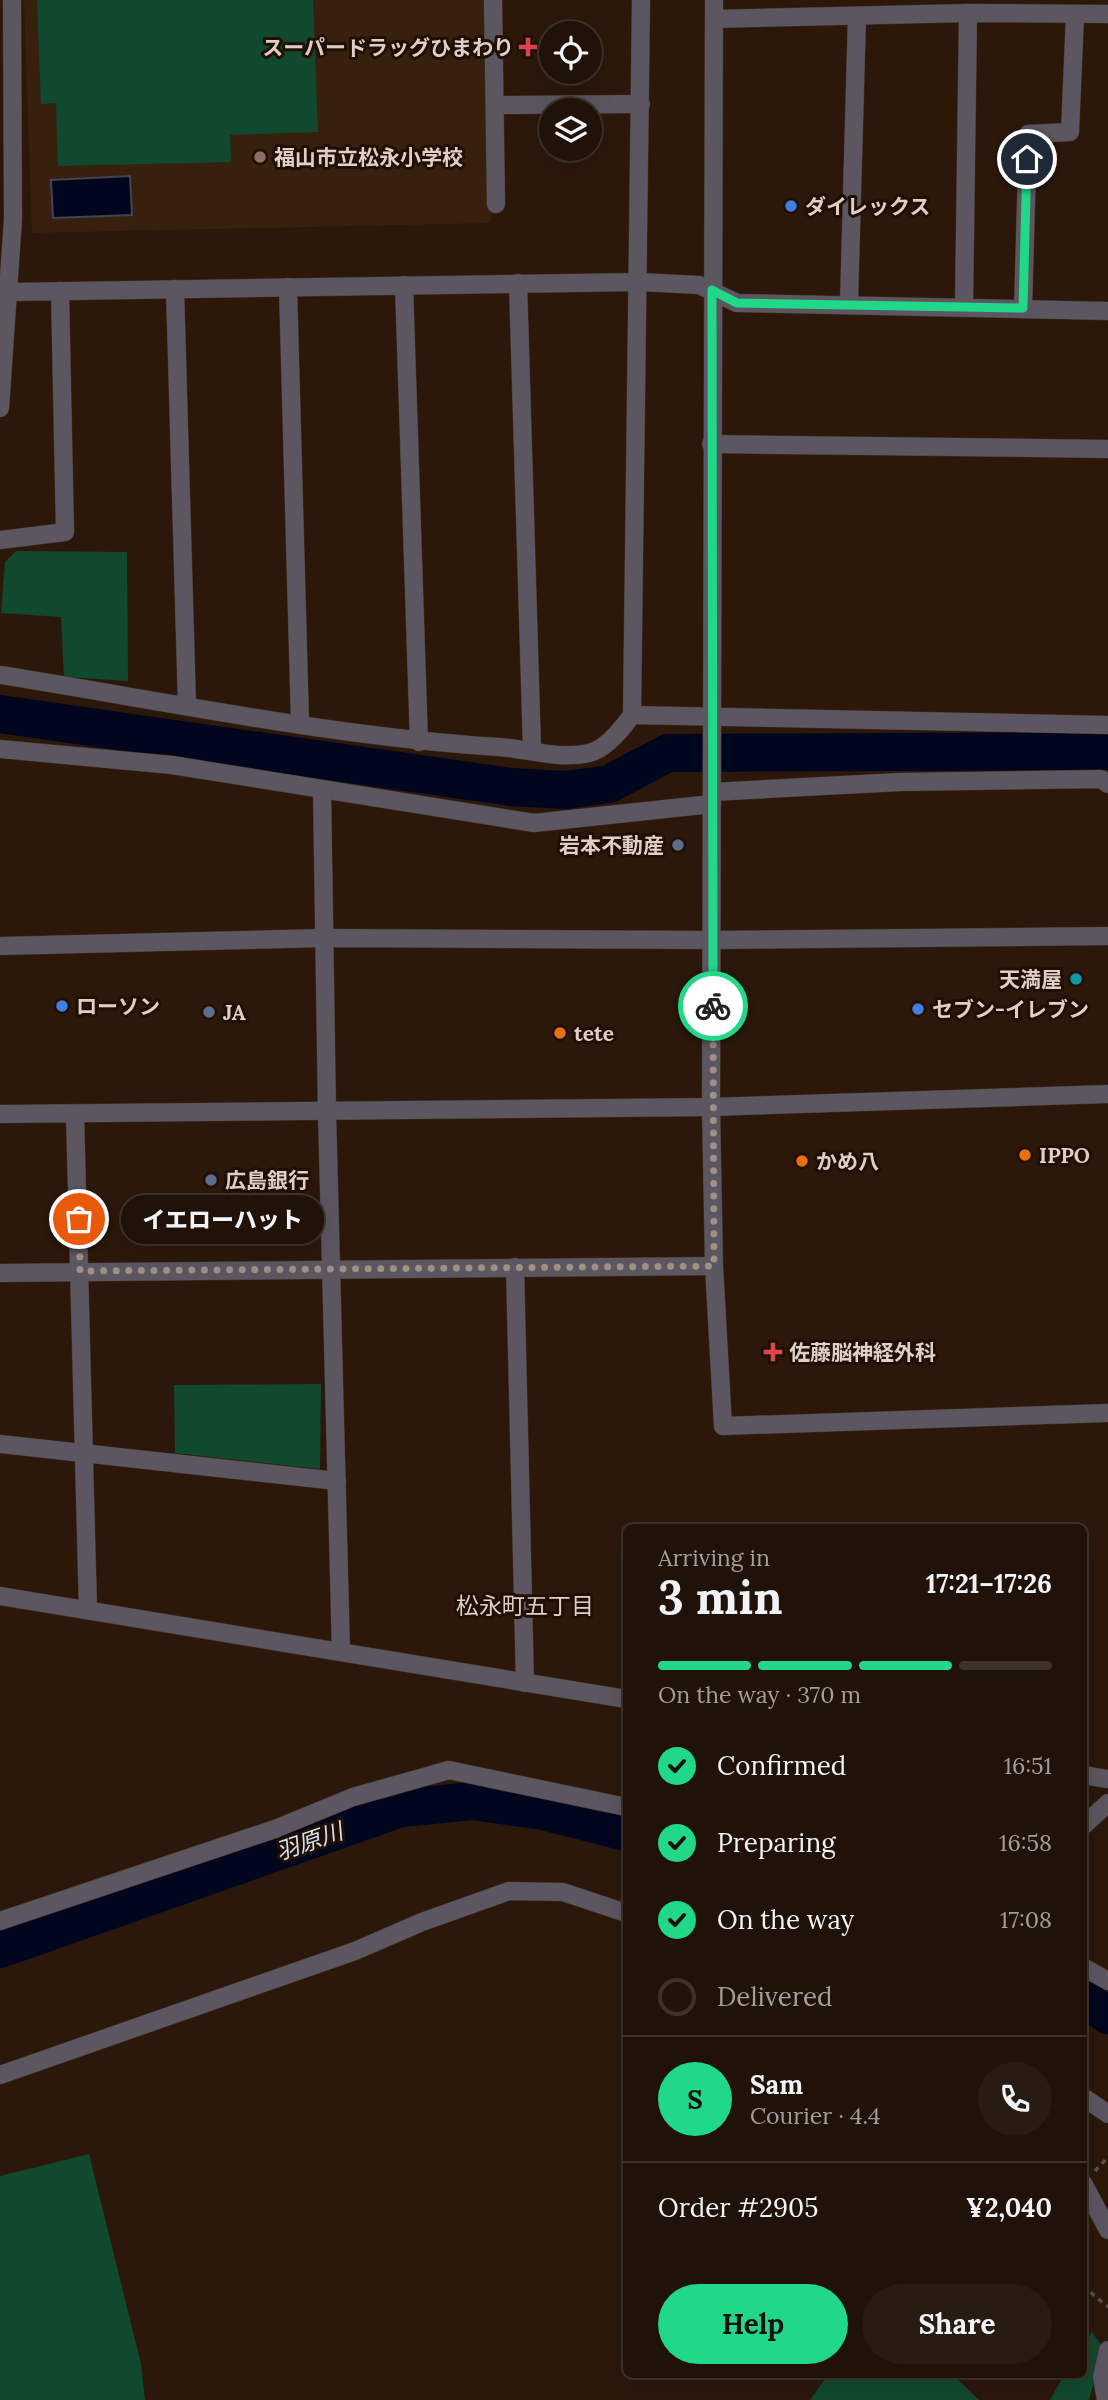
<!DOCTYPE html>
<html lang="en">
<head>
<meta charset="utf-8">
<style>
  :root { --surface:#201208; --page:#281b12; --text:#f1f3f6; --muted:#a29e9c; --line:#3d3229; --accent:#20d887 }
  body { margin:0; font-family:Lora,"Noto Sans JP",serif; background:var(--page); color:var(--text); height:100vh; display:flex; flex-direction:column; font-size:26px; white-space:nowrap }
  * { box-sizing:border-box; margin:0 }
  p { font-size:23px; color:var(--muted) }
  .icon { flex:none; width:38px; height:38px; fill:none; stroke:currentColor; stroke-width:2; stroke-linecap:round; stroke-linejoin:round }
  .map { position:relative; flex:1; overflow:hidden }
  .details { position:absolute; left:623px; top:1524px; width:464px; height:854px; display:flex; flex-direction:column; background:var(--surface); border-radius:10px; box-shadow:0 7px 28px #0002,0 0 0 2px var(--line) }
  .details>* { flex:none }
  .fabs { position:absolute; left:539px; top:21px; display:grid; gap:14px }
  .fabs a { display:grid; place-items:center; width:63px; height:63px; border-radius:50%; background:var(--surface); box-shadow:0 7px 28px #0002,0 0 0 2px var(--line); font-size:35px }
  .pin { position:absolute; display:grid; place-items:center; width:60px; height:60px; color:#fff; margin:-30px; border:4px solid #fff; border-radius:50%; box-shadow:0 2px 7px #0007 }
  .courier { position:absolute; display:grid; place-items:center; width:70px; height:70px; margin:-35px; border:5px solid #20d887; border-radius:50%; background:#fff; color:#222; box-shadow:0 2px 9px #0007 }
  .bubble { position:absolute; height:49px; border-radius:24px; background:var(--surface); box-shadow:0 7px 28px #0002,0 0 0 2px var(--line); font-size:23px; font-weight:800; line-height:49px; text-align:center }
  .head em { font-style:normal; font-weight:800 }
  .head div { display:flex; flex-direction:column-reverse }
  .head { display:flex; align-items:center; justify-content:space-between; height:119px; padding:0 35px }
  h1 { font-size:46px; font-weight:800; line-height:52px }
  .bar { display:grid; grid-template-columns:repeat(4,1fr); gap:10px 7px; align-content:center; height:84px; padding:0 35px }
  .bar i { height:9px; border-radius:5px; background:var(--line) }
  .bar .on { background:var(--accent) }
  .bar p { grid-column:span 4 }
  .line { display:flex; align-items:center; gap:18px; padding:0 35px; border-top:2px solid var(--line) }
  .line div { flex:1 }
  .round { display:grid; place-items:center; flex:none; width:74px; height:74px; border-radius:37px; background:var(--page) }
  ol { padding:0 35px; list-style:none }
  li { display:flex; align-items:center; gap:21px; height:77px }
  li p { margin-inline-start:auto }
  li .icon { padding:7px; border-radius:50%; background:var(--accent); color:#111; stroke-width:4 }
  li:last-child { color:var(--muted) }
  li i { width:38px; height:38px; border:4px solid var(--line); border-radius:50% }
  .cta { display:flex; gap:14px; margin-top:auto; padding:14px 35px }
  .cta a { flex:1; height:80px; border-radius:42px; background:var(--accent); color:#111; font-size:28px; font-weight:800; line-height:80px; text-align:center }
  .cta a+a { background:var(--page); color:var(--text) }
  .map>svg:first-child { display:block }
  .built { fill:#38200e }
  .green { fill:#11492f }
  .water { fill:#00061e; stroke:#434351; stroke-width:2 }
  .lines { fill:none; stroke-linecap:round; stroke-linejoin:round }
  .river { stroke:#00061e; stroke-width:38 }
  .minor-casing { stroke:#443225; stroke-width:19 }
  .tertiary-casing { stroke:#443225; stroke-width:19 }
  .path { stroke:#614f44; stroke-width:3.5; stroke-dasharray:5 5; stroke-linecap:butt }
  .minor { stroke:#5b565f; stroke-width:18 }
  .tertiary { stroke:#5b565f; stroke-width:18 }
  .done { stroke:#9f9086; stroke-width:7; stroke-dasharray:0 12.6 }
  .route { stroke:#20d887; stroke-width:9 }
  .health-dot { fill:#e0444e; stroke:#210f03; stroke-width:2.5 }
  .education-dot { fill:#8d6e63; stroke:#210f03; stroke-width:2.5 }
  .shop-dot { fill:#3f7fe0; stroke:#210f03; stroke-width:2.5 }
  .service-dot { fill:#5c6f8a; stroke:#210f03; stroke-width:2.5 }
  .culture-dot { fill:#0f9aa8; stroke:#210f03; stroke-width:2.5 }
  .food-dot { fill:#e8710a; stroke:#210f03; stroke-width:2.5 }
  .labels { text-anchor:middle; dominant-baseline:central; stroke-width:6; stroke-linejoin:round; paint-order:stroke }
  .poi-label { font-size:21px; font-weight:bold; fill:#ded0c8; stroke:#210f03; text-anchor:start }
  .neighbourhood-label { font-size:23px; fill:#ded0c8; stroke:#210f03 }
  .water-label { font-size:23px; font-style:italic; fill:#d5e1f1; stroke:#210f03 }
</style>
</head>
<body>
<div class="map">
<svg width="1108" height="2400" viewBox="0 0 1108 2400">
  <rect width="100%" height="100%" fill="#2b180b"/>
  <path class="built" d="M24,0H487L491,223L32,233Z"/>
  <g class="green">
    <path d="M37,0H313L318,132L230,135L231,162L58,166L56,103L41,104Z"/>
    <path d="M16,551L127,552L128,681L64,677L61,617L1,613L5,562Z"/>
    <path d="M321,1384L320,1469L175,1453L174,1385Z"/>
    <path d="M89,2154L141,2364L145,2400H0V2176Z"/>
    <path d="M1092,2332L1104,2349L1089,2400H1050L1064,2375H1083V2345Z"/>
    <path d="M828,2375H953L979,2400H810Z"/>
  </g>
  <path class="water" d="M130,176L132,215L53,218L51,180Z"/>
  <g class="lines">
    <g class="river">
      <path d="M0,714L511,787L566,790L609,784L668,753L1108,751"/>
      <path d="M0,1949L401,1808L473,1801L543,1811L626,1832"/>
      <path d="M1083,1999L1108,2015"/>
    </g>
    <g class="minor-casing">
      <g id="minor">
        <path d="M493,0L496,204"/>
        <path d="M714,19L968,13L1108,14"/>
        <path d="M496,105L641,104"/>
        <path d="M518,283L532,749"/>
        <path d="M404,285L419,742"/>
        <path d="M288,287L300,723"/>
        <path d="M175,289L187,705"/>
        <path d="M10,292L639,282L699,285L737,303L1108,311"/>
        <path d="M849,303L857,16"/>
        <path d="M964,307L968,13"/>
        <path d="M1023,308L1028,134L1070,132L1075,16"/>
        <path d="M0,408L13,219L12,0"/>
        <path d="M711,444L1108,449"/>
        <path d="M0,540L65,532L60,291"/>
        <path d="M0,675C164,701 334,737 499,747C528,749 560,760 589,753C606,749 622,729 632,715L641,0"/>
        <path d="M632,715L1108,725"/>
        <path d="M0,749L172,765L534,823L712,804"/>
        <path d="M322,789L327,1112L341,1652"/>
        <path d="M712,792L900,782L1101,779L1108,784"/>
        <path d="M0,946L325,938L714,940L1108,936"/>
        <path d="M75,1115L88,1610"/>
        <path d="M515,1267L525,1683"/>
        <path d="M0,1273L714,1266"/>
        <path d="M723,1426L1108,1413"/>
        <path d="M0,1444L337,1481"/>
        <path d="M1083,1826L1108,1803"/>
        <path d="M0,1921L275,1829L353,1797L449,1770L626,1807"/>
        <path d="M1083,1967L1108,1981"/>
        <path d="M0,2075L355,1951L422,1922L509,1891L563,1892L626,1913"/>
        <path d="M1083,2097L1108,2114"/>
        <path d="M1083,2183L1108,2230"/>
        <path d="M1106,2400L1102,2377L1108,2350"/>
      </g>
    </g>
    <g class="tertiary-casing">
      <g id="tertiary">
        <path d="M714,0L711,1107L714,1266L723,1426"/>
        <path d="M0,1114L711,1107L1108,1094"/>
        <path d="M0,1596L626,1699"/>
        <path d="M1083,1775L1108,1779"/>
      </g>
    </g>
    <g class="path">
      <path d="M1095,2171L1108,2157"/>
      <path d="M1083,2286L1108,2307"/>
    </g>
    <use href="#minor" class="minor"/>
    <use href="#tertiary" class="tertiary"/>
  </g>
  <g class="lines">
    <path class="done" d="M79,1219L80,1271L714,1266L713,1006"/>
    <path class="route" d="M713,1006L712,290L737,303L1023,308L1027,159"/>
  </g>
  <g class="health-dot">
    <path d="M524.5 36.5h7v7h7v7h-7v7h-7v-7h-7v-7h7z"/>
    <path d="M769.5 1341.5h7v7h7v7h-7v7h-7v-7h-7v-7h7z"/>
  </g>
  <circle class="education-dot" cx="260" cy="157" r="7"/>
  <g class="shop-dot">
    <circle cx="791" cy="206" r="7"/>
    <circle cx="62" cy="1006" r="7"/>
    <circle cx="918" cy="1009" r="7"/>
  </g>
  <g class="service-dot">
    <circle cx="678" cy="845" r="7"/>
    <circle cx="209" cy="1012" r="7"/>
    <circle cx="211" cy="1180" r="7"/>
  </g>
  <circle class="culture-dot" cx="1076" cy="979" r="7"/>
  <g class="food-dot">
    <circle cx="560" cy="1033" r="7"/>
    <circle cx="1025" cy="1155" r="7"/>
    <circle cx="802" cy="1161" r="7"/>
  </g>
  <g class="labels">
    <g class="poi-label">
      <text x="514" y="47" text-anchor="end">スーパードラッグひまわり</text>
      <text x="274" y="157">福山市立松永小学校</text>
      <text x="805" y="206">ダイレックス</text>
      <text x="664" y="845" text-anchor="end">岩本不動産</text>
      <text x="1062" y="979" text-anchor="end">天満屋</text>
      <text x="76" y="1006">ローソン</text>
      <text x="932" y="1009">セブン-イレブン</text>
      <text x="223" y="1012">JA</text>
      <text x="574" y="1033">tete</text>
      <text x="1039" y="1155">IPPO</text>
      <text x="816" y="1161">かめ八</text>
      <text x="225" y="1180">広島銀行</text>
      <text x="789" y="1352">佐藤脳神経外科</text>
    </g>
    <g class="neighbourhood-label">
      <text x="525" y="1605">松永町五丁目</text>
    </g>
    <g class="water-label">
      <text transform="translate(309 1841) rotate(-19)">羽原川</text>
    </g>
  </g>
</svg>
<div class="fabs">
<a><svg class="icon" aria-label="locate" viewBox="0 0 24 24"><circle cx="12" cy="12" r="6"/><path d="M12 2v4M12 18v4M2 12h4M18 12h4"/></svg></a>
<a><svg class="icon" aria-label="layers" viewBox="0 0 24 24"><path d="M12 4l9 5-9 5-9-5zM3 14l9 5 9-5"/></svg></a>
</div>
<div class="pin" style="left:79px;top:1219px;background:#ea580c"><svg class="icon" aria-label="bag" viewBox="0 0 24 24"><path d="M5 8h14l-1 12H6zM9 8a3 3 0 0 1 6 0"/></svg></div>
<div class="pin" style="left:1027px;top:159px;background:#1f2937"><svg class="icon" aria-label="home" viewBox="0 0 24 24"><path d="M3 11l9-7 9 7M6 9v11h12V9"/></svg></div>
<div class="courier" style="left:713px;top:1006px"><svg class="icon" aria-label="bike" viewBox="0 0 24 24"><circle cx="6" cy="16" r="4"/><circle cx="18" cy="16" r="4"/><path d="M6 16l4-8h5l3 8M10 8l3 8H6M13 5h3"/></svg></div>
<div class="bubble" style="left:121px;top:1195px;width:203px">イエローハット</div>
<section class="details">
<div class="head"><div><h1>3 min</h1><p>Arriving in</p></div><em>17:21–17:26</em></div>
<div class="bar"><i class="on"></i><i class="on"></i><i class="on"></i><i></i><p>On the way · 370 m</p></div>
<ol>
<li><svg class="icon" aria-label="check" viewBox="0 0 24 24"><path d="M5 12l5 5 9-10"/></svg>Confirmed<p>16:51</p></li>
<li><svg class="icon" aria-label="check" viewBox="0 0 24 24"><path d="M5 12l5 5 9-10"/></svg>Preparing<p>16:58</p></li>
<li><svg class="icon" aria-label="check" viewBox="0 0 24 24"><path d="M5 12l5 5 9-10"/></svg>On the way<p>17:08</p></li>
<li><i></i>Delivered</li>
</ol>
<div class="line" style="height:126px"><b class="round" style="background:var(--accent);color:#111">S</b><div><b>Sam</b><p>Courier · 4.4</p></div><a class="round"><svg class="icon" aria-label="phone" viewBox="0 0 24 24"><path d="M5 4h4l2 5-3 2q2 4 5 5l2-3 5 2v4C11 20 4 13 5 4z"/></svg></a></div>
<div class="line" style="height:91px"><div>Order #2905</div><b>¥2,040</b></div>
<div class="cta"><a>Help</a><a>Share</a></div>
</section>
</div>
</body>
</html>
